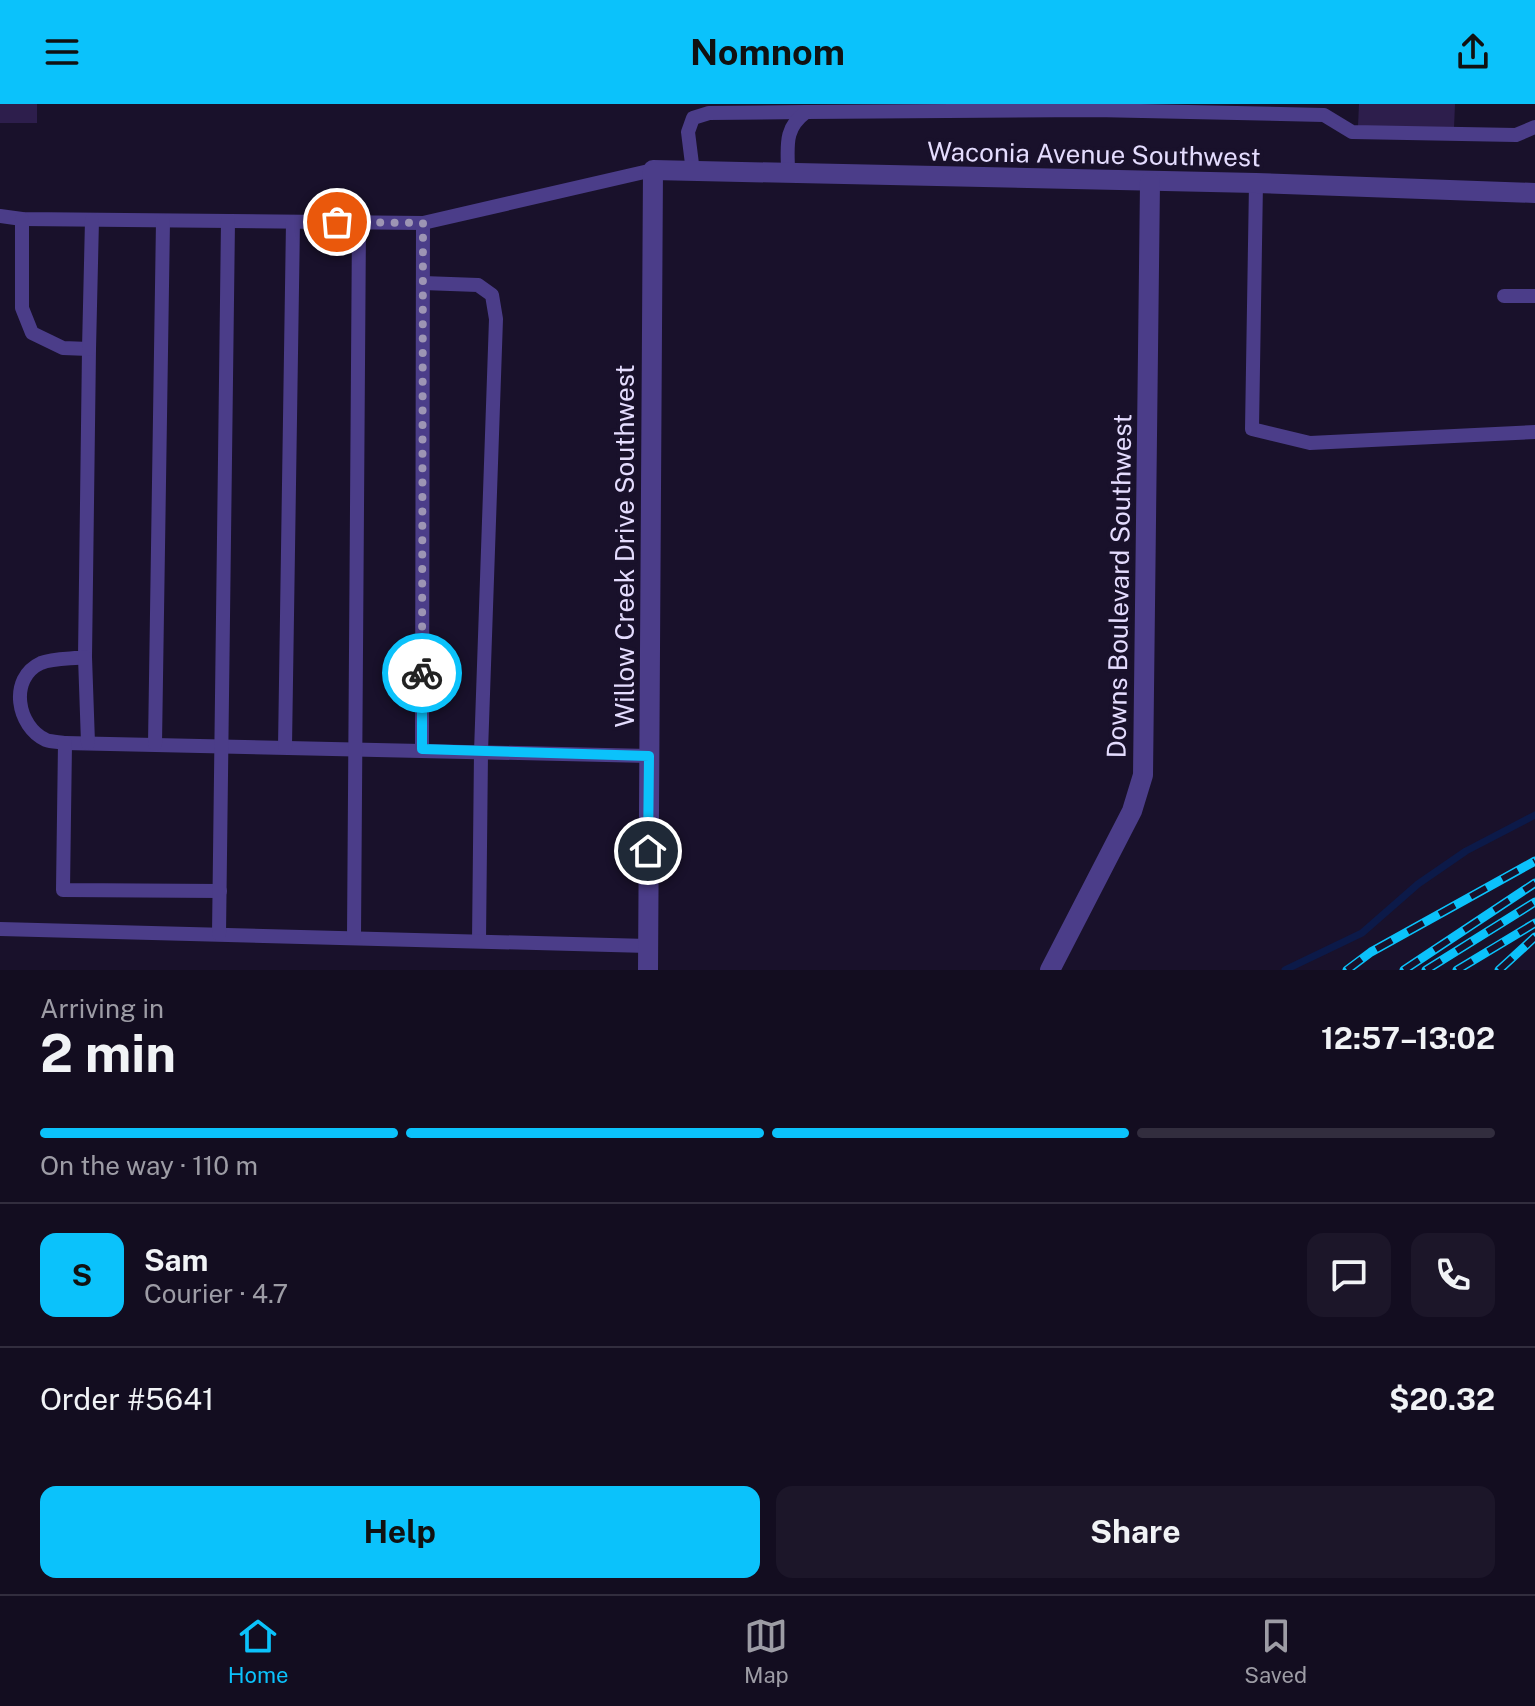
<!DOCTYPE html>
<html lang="en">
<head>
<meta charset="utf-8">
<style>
  :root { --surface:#130d20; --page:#1c1629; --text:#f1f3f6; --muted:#9d9ca5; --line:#322d3e; --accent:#0bc2fb }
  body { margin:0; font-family:"Public Sans",sans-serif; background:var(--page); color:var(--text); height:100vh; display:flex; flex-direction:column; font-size:30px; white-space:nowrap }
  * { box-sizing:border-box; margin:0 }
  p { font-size:26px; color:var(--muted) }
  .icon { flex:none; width:44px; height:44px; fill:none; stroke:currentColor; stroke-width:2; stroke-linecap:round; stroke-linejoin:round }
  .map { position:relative; height:866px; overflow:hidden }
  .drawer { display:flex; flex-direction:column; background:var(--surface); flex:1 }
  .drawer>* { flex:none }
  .pin { position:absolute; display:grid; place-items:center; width:68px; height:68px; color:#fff; margin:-34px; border:4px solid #fff; border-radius:50%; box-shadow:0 2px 8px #0007 }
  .courier { position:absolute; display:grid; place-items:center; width:80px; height:80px; margin:-40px; border:6px solid #0bc2fb; border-radius:50%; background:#fff; color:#222; box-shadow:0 2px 10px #0007 }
  .overview em { font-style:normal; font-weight:700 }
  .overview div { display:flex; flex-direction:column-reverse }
  .overview { display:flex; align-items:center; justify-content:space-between; height:136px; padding:0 40px }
  h1 { font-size:52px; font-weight:700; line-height:60px }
  .bar { display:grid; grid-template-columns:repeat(4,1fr); gap:12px 8px; align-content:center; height:96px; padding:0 40px }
  .bar i { height:10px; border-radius:6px; background:var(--line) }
  .bar .current { background:var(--accent) }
  .bar p { grid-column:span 4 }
  .line { display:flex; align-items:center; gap:20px; padding:0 40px; border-top:2px solid var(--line) }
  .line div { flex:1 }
  .round { display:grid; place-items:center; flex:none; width:84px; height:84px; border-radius:16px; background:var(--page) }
  .button { display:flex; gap:16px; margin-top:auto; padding:16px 40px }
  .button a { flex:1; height:92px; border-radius:16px; background:var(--accent); color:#111; font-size:32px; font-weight:700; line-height:92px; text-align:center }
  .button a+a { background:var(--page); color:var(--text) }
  header { display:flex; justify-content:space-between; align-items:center; height:104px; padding:0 40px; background:var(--accent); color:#111; font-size:36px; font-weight:700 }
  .menu { display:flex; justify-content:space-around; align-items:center; height:112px; border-top:2px solid var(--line); background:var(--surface); font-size:22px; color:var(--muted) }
  .menu a { display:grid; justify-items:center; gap:4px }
  .menu .current { color:var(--accent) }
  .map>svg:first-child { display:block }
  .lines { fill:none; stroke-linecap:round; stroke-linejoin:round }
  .stream { stroke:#0c1a49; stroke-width:7 }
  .building { fill:#2d1e4c }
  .lane { stroke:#4b3d89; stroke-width:14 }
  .street { stroke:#4b3d89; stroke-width:20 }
  .rail-casing { stroke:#0bc2fb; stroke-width:9 }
  .rail { stroke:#19112b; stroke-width:6; stroke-dasharray:18; stroke-linecap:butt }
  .done { stroke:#9d95b4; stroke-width:8; stroke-dasharray:0 14.4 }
  .route { stroke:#0bc2fb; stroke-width:10 }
  .labels { text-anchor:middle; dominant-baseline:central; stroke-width:8; stroke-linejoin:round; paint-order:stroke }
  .street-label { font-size:26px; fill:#e4dcfe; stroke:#19112b }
</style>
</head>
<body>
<header><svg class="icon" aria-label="menu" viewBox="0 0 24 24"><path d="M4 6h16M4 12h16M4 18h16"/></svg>Nomnom<svg class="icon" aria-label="share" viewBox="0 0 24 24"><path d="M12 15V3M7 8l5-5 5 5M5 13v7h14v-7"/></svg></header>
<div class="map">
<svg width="1535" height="866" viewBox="0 0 1535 866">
  <rect width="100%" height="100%" fill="#19112b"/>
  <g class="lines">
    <path class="stream" d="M1285,866L1362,829L1418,780L1466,747L1535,711"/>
  </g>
  <g class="building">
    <rect x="0" y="0" width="37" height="19"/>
    <path d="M1359,0H1455L1454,24L1358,22Z"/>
  </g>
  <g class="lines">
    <g class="lane">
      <path d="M693,68L688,28L693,14L709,9L806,8"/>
      <path d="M788,69C788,43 783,25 806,8L1095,6L1324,11L1352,28L1516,31L1535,23"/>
      <path d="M1256,79L1252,325L1310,339L1535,328"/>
      <path d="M0,112L22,115L423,119L653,66"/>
      <path d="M22,115V204L32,229L63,244L89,245L85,553C73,555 53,554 41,559C8,574 17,623 46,636C51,638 60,638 65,639L649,652"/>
      <path d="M423,179L478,181L492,191L496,215L481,648L479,837"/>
      <path d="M1504,192H1535"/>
      <path d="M89,245L92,116"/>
      <path d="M85,553L88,639"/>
      <path d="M65,639L63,786L220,787"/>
      <path d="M155,640L163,117"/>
      <path d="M285,643L293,118"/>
      <path d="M422,645L423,119"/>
      <path d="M0,825L648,842"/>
      <path d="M219,830L228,117"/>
      <path d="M354,833L359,118"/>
    </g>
    <g class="street">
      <path d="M648,866L653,66L1256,79L1535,89"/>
      <path d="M1050,866L1132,707L1143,671L1150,78"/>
    </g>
    <g class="rail-casing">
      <g id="rail">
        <path d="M1347,866L1371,848L1535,757"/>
        <path d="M1404,866L1535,779"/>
        <path d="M1426,866L1535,798"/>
        <path d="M1457,866L1535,819"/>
        <path d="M1499,866L1535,833"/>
      </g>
    </g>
    <use href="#rail" class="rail"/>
  </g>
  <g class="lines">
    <path class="done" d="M337,118L423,119L422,569"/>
    <path class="route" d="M422,569V645L649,652L648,747"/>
  </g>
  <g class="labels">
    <g class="street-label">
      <text transform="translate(1094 50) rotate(1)">Waconia Avenue Southwest</text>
      <text transform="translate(624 442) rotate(-90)">Willow Creek Drive Southwest</text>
      <text transform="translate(1119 482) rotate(-89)">Downs Boulevard Southwest</text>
    </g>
  </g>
</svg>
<div class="pin" style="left:337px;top:118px;background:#ea580c"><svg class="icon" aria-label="bag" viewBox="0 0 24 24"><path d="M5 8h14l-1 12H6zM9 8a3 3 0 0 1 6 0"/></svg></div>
<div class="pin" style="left:648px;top:747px;background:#1f2937"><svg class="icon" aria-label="home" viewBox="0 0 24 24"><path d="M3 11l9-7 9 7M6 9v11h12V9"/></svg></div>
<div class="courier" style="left:422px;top:569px"><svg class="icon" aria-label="bike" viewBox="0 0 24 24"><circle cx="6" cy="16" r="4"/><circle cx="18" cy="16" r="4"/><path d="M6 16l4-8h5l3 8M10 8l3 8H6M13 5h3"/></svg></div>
</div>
<section class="drawer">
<div class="overview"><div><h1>2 min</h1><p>Arriving in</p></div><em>12:57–13:02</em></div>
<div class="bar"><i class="current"></i><i class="current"></i><i class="current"></i><i></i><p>On the way · 110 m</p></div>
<div class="line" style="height:144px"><b class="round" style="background:var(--accent);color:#111">S</b><div><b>Sam</b><p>Courier · 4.7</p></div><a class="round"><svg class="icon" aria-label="chat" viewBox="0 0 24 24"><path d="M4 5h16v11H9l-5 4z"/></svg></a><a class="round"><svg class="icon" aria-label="phone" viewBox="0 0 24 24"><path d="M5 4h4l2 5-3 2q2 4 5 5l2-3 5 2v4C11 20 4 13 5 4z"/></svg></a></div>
<div class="line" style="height:104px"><div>Order #5641</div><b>$20.32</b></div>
<div class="button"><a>Help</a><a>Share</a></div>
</section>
<nav class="menu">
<a class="current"><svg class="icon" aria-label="home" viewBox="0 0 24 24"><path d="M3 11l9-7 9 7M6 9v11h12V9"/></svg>Home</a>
<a><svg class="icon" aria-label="map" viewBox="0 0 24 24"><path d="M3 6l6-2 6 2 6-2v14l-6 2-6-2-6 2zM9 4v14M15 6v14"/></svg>Map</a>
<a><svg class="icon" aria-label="saved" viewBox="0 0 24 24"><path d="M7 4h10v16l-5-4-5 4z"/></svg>Saved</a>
</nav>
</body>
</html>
